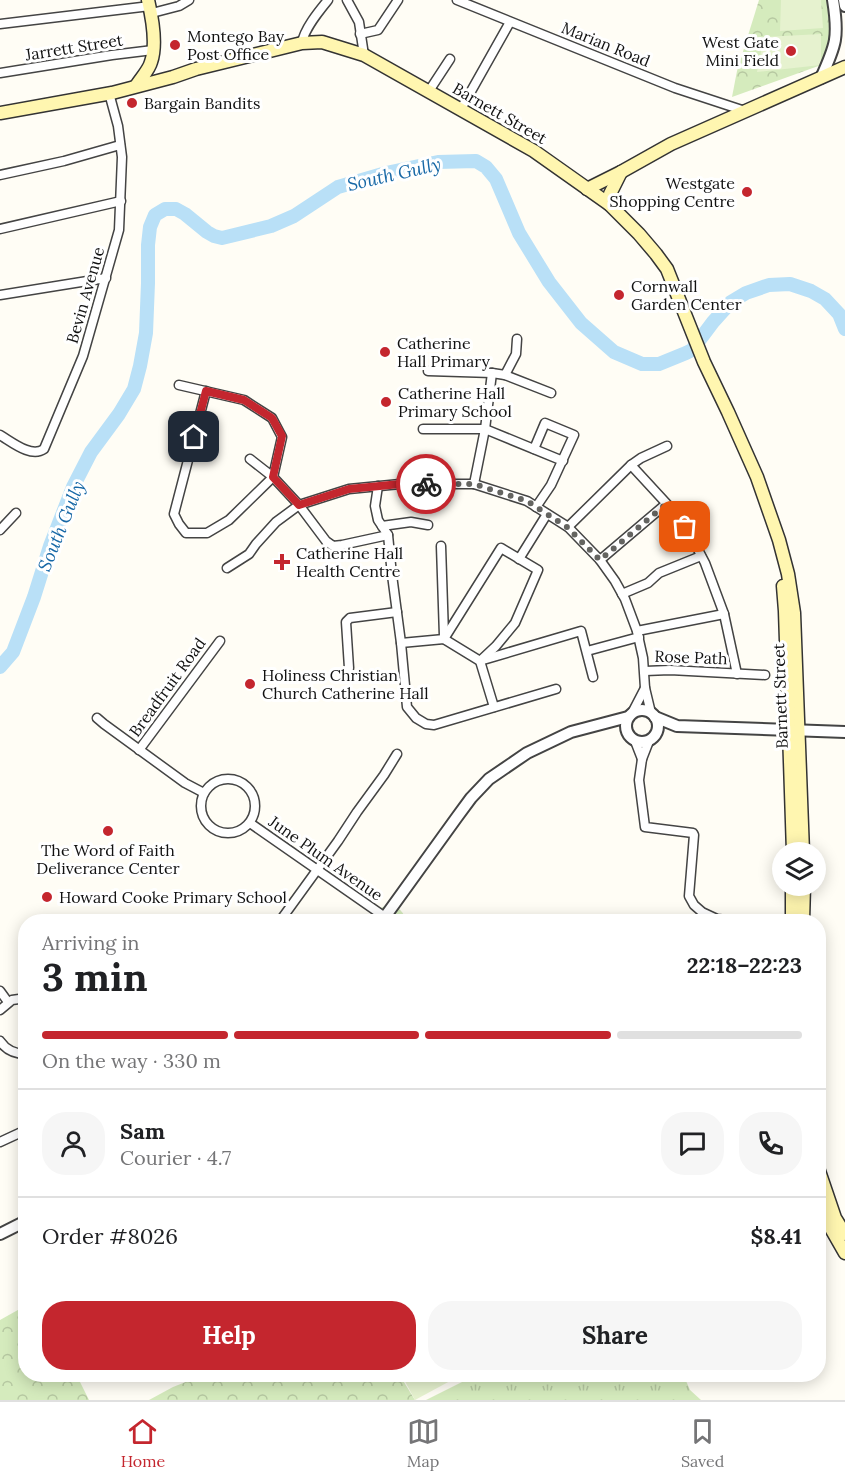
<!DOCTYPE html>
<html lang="en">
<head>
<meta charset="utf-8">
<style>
  :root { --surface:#fff; --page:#f6f6f6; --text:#202124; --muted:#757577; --line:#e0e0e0; --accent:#c4262e }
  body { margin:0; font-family:Lora,serif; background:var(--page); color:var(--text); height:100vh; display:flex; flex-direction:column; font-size:22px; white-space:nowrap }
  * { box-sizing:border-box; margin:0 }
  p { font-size:20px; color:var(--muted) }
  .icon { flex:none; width:33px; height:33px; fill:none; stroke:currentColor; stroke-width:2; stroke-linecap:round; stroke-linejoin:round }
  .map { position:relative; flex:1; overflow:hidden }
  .sheet { position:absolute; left:18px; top:914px; width:808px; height:468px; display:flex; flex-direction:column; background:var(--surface); border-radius:24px; box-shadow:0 3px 15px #0003 }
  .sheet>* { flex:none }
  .buttons { position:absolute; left:772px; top:842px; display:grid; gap:12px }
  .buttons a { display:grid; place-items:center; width:54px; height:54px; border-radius:50%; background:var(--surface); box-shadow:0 3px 15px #0003; font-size:30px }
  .pin { position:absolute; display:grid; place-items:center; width:51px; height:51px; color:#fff; margin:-26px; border-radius:12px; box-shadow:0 3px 9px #0006 }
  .courier { position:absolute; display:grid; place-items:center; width:60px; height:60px; margin:-30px; border:4px solid #c4262e; border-radius:50%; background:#fff; color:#222; box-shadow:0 2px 8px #0007 }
  .overview em { font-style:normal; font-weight:800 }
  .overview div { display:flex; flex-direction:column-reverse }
  .overview { display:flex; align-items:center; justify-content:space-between; height:102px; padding:0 24px }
  h1 { font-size:39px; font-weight:800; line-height:45px }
  .bar { display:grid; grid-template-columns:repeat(4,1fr); gap:9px 6px; align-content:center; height:72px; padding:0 24px }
  .bar i { height:8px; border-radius:4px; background:var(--line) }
  .bar .active { background:var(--accent) }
  .bar p { grid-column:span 4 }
  .line { display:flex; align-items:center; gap:15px; padding:0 24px; border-top:2px solid var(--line) }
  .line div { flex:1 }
  .round { display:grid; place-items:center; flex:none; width:63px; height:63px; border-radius:24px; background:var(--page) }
  .cta { display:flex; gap:12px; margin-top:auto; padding:12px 24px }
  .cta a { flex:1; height:69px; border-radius:24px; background:var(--accent); color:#fff; font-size:24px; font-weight:800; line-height:69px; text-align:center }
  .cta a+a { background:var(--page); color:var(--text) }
  .tab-bar { display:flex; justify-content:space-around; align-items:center; height:84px; border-top:2px solid var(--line); background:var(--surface); font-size:16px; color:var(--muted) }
  .tab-bar a { display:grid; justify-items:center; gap:3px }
  .tab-bar .active { color:var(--accent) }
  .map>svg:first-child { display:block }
  .grass { fill:url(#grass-tufts) }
  .park { fill:url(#park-crowns) }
  .pitch { fill:#e6f2cf }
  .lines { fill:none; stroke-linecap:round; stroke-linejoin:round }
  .river { stroke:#b9e0f7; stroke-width:14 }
  .minor-casing { stroke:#444; stroke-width:11 }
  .tertiary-casing { stroke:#444; stroke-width:14 }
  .secondary-casing { stroke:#333; stroke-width:15 }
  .minor { stroke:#fff; stroke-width:8 }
  .tertiary { stroke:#fff; stroke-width:10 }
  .secondary { stroke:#fff6b0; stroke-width:12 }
  .done { stroke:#646461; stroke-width:6; stroke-dasharray:0 10.8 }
  .route { stroke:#c4262e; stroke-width:8 }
  .poi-dot { fill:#c4262e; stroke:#fff; stroke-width:2 }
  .labels { text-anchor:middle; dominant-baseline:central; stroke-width:6; stroke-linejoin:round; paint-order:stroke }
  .poi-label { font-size:16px; fill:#111; stroke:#fff; text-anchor:start }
  .street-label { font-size:16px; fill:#111; stroke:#fff }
  .water-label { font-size:18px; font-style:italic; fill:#1768a6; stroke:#fff }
</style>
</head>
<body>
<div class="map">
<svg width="845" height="1400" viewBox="0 0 845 1400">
  <defs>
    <pattern id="grass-tufts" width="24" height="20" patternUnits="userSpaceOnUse" patternTransform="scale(1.5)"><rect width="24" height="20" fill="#d5ebbd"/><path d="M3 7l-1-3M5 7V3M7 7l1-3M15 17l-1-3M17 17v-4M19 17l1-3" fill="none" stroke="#b6c8a1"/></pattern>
    <pattern id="park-crowns" width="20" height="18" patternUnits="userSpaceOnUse" patternTransform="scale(1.5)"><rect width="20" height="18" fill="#d5ebbd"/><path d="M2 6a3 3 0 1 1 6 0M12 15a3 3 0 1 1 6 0" fill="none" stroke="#b6c8a1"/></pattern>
  </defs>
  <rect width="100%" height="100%" fill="#fffdf5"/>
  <g class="grass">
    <path d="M389,905C399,907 404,912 406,921H372C374,911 380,907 389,905Z"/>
    <path d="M478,1374H683L690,1390L701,1400H426Z"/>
  </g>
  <g class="park">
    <path d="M759,0H827L832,48L824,64L732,97L737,71Z"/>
    <path d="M25,1306L26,1374H76L89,1400H0V1320Z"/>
    <path d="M206,1374H399L415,1400H149L173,1387Z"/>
  </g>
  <g class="pitch">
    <path d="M781,0H821L823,28L780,31Z"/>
    <path d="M821,34V65L757,72L764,37Z"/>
    <path d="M401,1374H463L415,1400Z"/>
  </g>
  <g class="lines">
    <path class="river" d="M0,667L13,652L34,597L50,546L73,487L91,452L119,414L134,389L140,366L146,333L148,283V245L150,227L155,215L165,209H176L185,214L207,232L214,236L222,238L271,226L294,216L338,187L386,173L438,162L476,161L486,167L496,179L519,233L549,282L581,323L614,352L642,364H659L686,353L692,350L713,322L731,302L746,293L769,285L790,284L811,291L825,299L839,314L845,329"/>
    <g class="minor-casing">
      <g id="minor">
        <path d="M347,0L359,22L364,55"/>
        <path d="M457,0L675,88L745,111"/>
        <path d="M152,13L179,6L189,0"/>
        <path d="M0,24L150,6"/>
        <path d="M360,34L378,30L398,0"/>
        <path d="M302,43C304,29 319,11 328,0"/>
        <path d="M0,73L112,55L153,50"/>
        <path d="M429,91L450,59"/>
        <path d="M461,109L510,22"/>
        <path d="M0,175L64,161L120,145"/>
        <path d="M0,229L121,201"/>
        <path d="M0,295L106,278"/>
        <path d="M428,371L492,373L505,375L551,393"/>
        <path d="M505,375L516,354L517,339"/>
        <path d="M179,385L244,400L272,418L282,437L273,477L250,459"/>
        <path d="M206,391L174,514L179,524L186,533H207L229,520L273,477L299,505L326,541L333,546L342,545L388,535"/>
        <path d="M423,429H485L563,461"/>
        <path d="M0,435C12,442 31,458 44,449L83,356L119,230L122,157L118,126L109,93"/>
        <path d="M534,449L545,423L574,435L551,485L536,507"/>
        <path d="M631,465L678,516L692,538L705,563L724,614L737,674"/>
        <path d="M474,484L485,429L492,373"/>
        <path d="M378,486L375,506L378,520L388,535L392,575L401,643L407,707L416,718L426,724L434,725L556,689"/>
        <path d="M382,526L411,522L428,525"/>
        <path d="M568,527L631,465L641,458L667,446"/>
        <path d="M0,530L16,513"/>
        <path d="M441,546L444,636"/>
        <path d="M519,559L547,514"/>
        <path d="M600,560L666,504"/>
        <path d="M227,568L249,554L256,544L276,522L299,505L349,489L400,484H474L527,501L568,527L600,560L615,581L625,599L637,631L643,658L645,688L651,713"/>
        <path d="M622,594L648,583L659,573L701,556"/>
        <path d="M637,631L724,614"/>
        <path d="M444,639L501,548L538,570L515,623L496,646L480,661"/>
        <path d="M401,643L444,639L480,661L494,707"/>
        <path d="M587,651L639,637"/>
        <path d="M483,660L581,631L593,677"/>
        <path d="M349,668L346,622L350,618L397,612"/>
        <path d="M645,671L670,670L765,675"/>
        <path d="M632,713L645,688"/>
        <path d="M97,718L104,724L185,783L204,793"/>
        <path d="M635,741L642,759"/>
        <path d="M649,741L642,759L639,780L645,827L693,833L694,835L689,896L694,905L702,912L717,919L737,921"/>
        <path d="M139,750L220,641"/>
        <circle cx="228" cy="806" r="27"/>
        <path d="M250,823L385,917"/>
        <path d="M280,921L338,841L357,812L384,775L397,754"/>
        <path d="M0,991L8,1002"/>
        <path d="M0,1010L12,1000L26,998"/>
        <path d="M0,1041C6,1050 15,1054 26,1054"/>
        <path d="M0,1142L26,1130"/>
      </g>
    </g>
    <g class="tertiary-casing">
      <g id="tertiary">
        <path d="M844,0L845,6"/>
        <path d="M821,78C836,45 839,37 833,0"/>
        <circle cx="642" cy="726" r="16"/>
        <path d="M655,717L677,726L845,732"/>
        <path d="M382,921L457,817L471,798L489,779L527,753L571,732L628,717"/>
        <path d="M0,1234L26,1221"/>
      </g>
    </g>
    <g class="secondary-casing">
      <g id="secondary">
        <path d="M136,86C141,78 149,70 151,62C157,45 152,17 148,0"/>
        <path d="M0,113L112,93L173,77L196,69L302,43L322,42L364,55L534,151L609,204L639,234L656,254L667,269L704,362L728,412L757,477L779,540L788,574L794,613L803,852"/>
        <path d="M587,189L621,172L671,144L845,67"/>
        <path d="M609,204L610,194L621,172"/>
        <path d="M783,586L785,611L793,852"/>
        <path d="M792,921V885"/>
        <path d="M803,921L804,885"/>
        <path d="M819,1171L835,1218L845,1234"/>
        <path d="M819,1205L821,1211L845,1253"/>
      </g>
    </g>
    <use href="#minor" class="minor"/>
    <use href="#tertiary" class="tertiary"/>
    <use href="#secondary" class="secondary"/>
  </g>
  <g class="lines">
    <path class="done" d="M426,484H474L527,501L567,527L600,560L666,504L678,516L685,527"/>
    <path class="route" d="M194,437L206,391L244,400L272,418L282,436L273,477L299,505L349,489L400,484H426"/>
  </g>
  <g class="poi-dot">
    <circle cx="175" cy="45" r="6"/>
    <circle cx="791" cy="51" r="6"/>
    <circle cx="132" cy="103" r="6"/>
    <circle cx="747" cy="192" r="6"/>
    <circle cx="619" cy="295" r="6"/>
    <circle cx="385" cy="352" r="6"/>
    <circle cx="386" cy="402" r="6"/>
    <path d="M279 553h6v6h6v6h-6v6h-6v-6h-6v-6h6z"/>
    <circle cx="250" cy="684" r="6"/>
    <circle cx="108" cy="831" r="6"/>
    <circle cx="47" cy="897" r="6"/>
  </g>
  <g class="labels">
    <g class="poi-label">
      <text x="187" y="36">Montego Bay<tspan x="187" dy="18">Post Office</tspan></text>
      <text x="779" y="42" text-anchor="end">West Gate<tspan x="779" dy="18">Mini Field</tspan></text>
      <text x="144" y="103">Bargain Bandits</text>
      <text x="735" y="183" text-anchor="end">Westgate<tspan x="735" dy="18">Shopping Centre</tspan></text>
      <text x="631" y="286">Cornwall<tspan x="631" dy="18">Garden Center</tspan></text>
      <text x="397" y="343">Catherine<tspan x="397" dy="18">Hall Primary</tspan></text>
      <text x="398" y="393">Catherine Hall<tspan x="398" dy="18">Primary School</tspan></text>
      <text x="296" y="553">Catherine Hall<tspan x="296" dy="18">Health Centre</tspan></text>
      <text x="262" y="675">Holiness Christian<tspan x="262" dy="18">Church Catherine Hall</tspan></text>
      <text x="108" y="850" text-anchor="middle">The Word of Faith<tspan x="108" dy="18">Deliverance Center</tspan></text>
      <text x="59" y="897">Howard Cooke Primary School</text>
    </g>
    <g class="street-label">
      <text transform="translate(606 44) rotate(22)">Marian Road</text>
      <text transform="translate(74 47) rotate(-9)">Jarrett Street</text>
      <text transform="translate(500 113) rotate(30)">Barnett Street</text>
      <text transform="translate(85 295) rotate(-74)">Bevin Avenue</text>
      <text transform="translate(691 657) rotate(2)">Rose Path</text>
      <text transform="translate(167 687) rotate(-54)">Breadfruit Road</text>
      <text transform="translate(780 696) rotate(-92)">Barnett Street</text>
      <text transform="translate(326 858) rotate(35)">June Plum Avenue</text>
    </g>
    <g class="water-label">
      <text transform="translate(394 174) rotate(-13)">South Gully</text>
      <text transform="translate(61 526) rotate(-68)">South Gully</text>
    </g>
  </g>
</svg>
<div class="buttons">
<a><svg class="icon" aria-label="layers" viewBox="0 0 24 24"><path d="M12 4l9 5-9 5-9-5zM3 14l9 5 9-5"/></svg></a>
</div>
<div class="pin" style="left:685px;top:527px;background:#ea580c"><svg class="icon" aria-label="bag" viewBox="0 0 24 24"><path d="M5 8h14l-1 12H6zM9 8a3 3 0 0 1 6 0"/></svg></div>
<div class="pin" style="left:194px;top:437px;background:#1f2937"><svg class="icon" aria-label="home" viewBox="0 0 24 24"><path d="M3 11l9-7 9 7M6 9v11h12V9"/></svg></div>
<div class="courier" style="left:426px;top:484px"><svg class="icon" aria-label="bike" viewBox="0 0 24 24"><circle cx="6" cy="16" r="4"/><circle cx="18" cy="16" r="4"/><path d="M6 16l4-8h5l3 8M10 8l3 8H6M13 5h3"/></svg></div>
<section class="sheet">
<div class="overview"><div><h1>3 min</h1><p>Arriving in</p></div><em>22:18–22:23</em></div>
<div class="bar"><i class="active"></i><i class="active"></i><i class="active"></i><i></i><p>On the way · 330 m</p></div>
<div class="line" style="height:108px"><a class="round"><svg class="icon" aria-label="person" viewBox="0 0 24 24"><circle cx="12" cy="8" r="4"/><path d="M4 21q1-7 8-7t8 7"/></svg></a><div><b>Sam</b><p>Courier · 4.7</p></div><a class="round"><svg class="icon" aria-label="chat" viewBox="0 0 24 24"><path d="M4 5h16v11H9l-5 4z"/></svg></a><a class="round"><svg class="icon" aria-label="phone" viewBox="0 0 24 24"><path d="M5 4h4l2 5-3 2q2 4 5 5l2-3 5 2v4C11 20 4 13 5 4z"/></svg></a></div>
<div class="line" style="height:78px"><div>Order #8026</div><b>$8.41</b></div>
<div class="cta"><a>Help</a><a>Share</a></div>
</section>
</div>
<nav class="tab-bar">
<a class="active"><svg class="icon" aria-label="home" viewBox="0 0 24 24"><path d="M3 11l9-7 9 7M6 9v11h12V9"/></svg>Home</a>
<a><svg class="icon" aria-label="map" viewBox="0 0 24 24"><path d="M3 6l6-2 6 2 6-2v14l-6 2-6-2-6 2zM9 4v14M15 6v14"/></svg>Map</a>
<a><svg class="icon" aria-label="saved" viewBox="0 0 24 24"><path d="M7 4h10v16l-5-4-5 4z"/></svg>Saved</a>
</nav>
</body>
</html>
